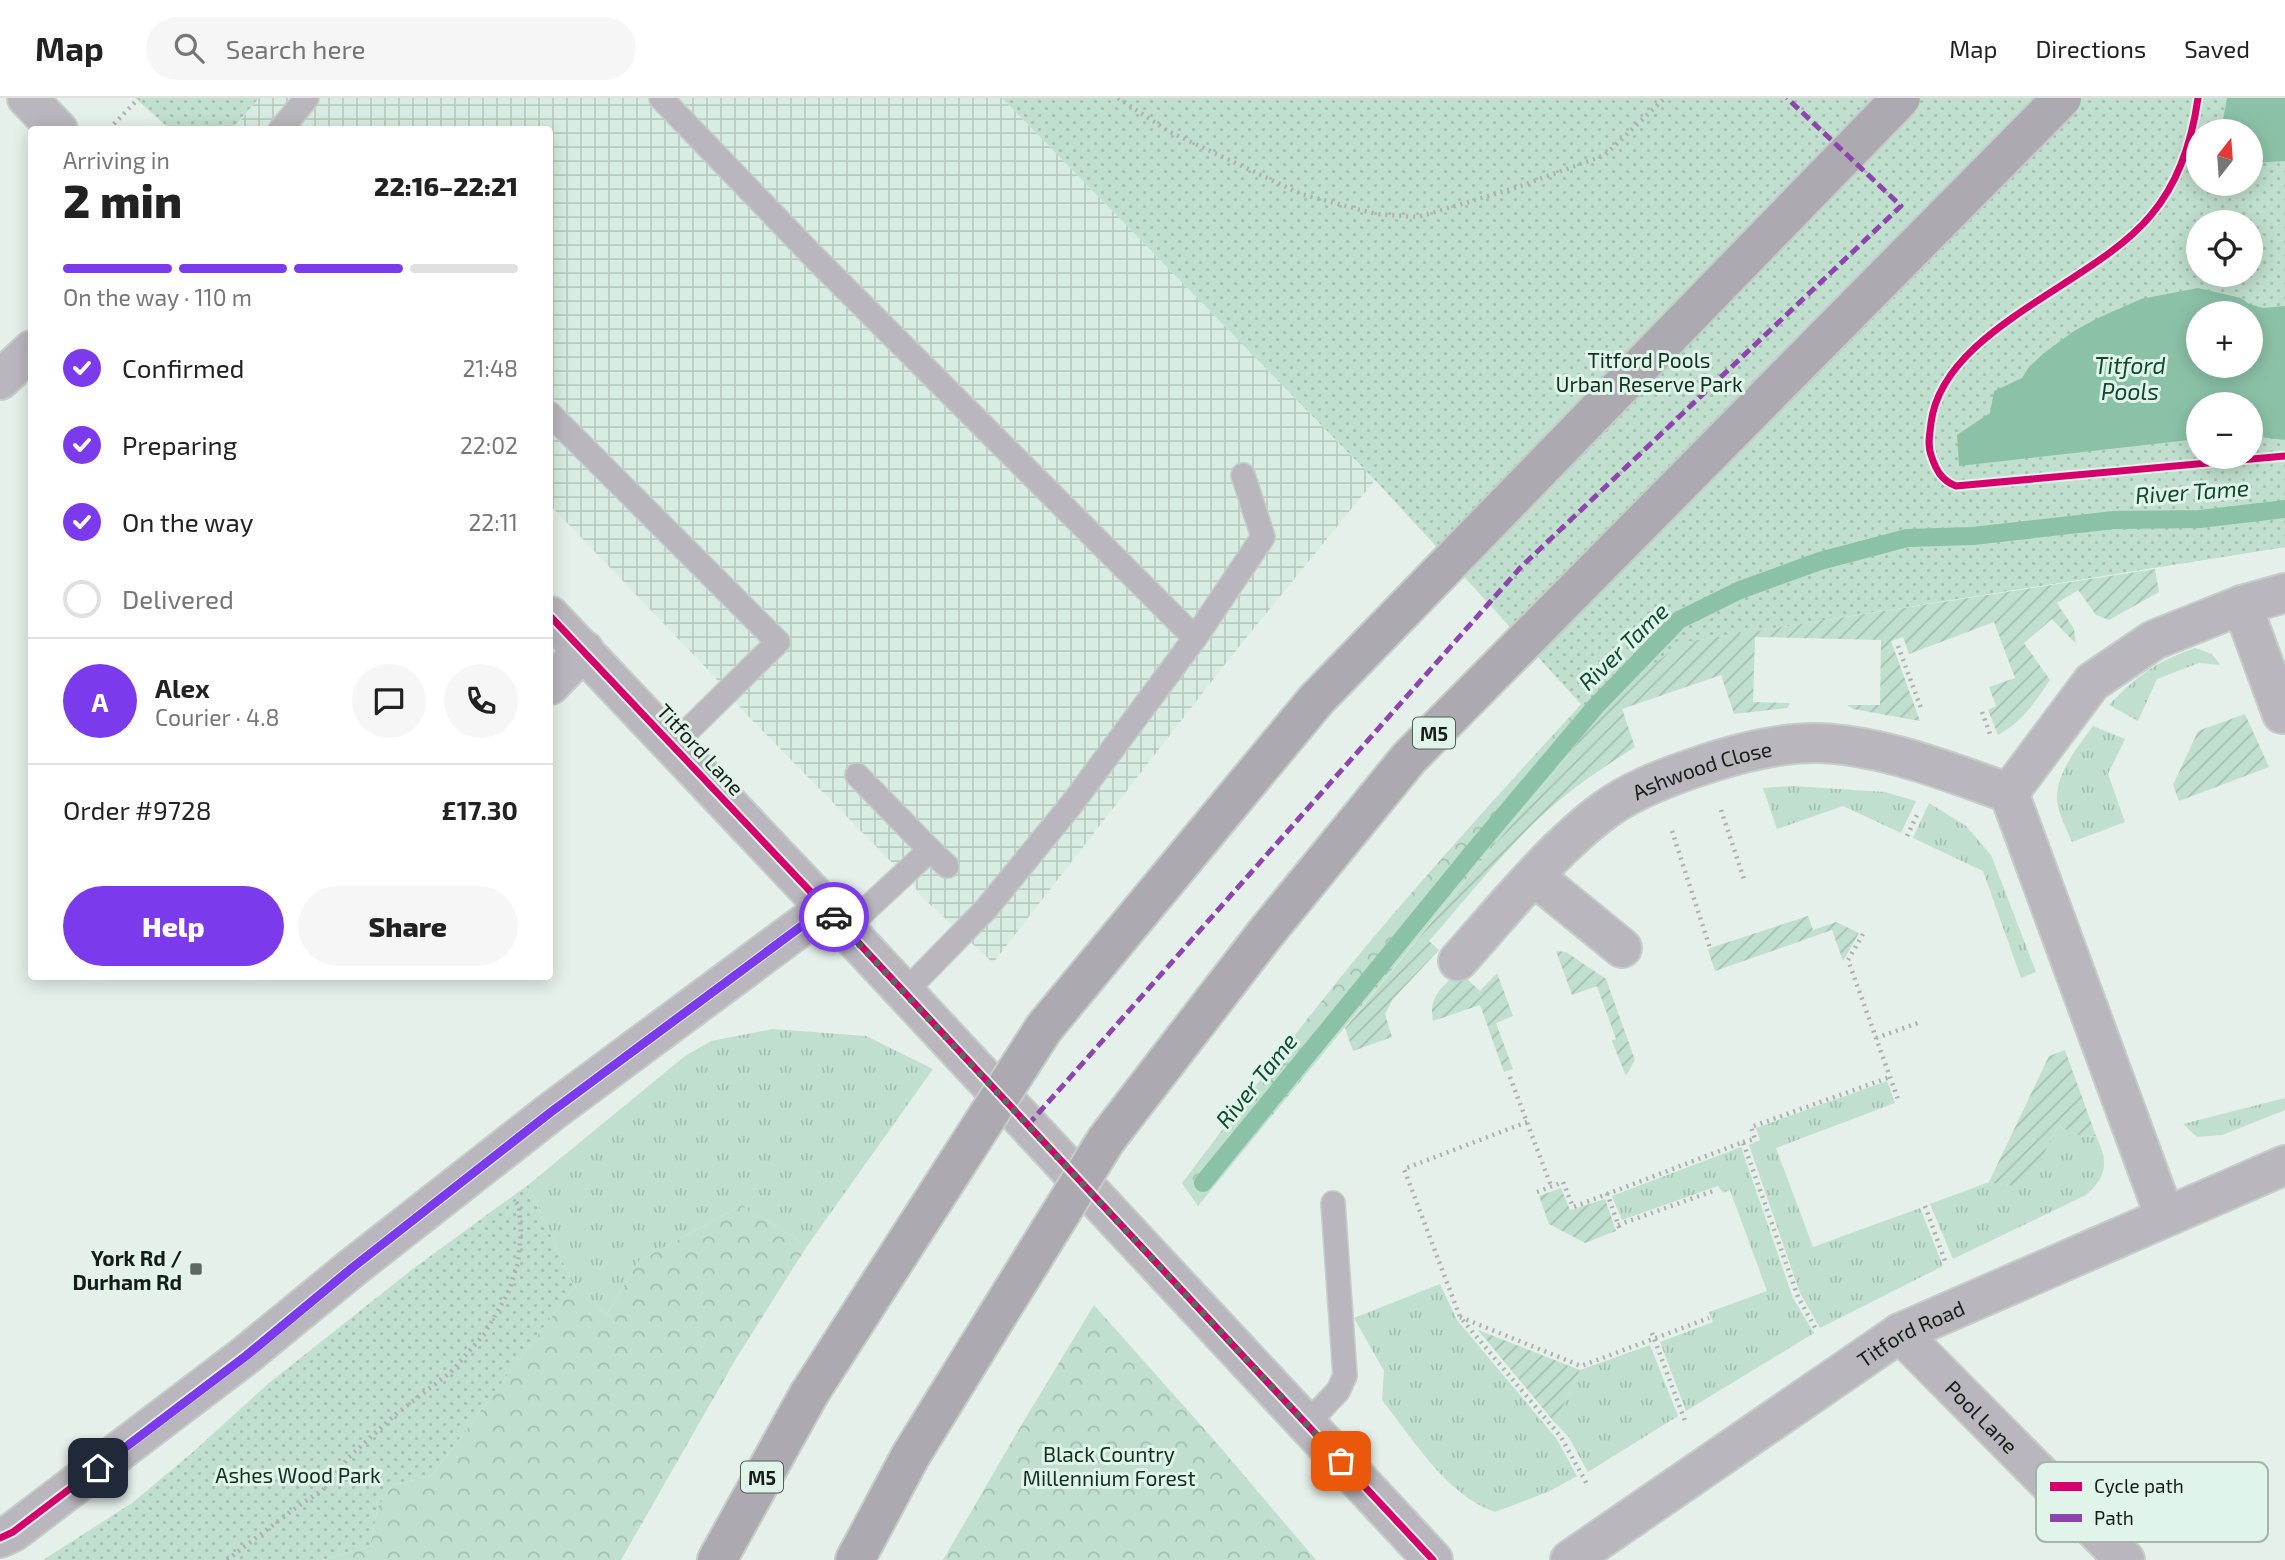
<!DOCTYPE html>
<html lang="en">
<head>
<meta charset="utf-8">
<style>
  :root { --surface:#fff; --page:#f6f6f6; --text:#222; --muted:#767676; --line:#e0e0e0; --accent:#7c3aed }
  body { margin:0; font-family:"Exo 2",sans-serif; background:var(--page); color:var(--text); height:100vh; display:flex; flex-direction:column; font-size:26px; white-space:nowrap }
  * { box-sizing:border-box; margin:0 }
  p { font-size:23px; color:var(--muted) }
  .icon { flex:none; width:38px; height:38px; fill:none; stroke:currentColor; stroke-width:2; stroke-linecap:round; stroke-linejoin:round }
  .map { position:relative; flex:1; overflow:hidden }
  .details { position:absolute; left:28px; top:28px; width:525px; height:854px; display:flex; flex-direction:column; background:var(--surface); border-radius:7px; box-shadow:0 4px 18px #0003 }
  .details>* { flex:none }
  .needle { width:46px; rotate:17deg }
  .controls { position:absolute; left:2186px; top:21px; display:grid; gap:14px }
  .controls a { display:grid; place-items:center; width:77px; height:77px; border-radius:50%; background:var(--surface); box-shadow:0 4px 18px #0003; font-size:35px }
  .pin { position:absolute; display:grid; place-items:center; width:60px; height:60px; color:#fff; margin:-30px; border-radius:14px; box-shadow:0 4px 10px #0006 }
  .courier { position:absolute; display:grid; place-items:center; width:70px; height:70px; margin:-35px; border:5px solid #7c3aed; border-radius:50%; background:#fff; color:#222; box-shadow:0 2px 9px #0007 }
  .headline em { font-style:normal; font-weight:800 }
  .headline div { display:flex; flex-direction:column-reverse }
  .headline { display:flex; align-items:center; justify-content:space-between; height:119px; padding:0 35px }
  h1 { font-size:46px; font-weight:800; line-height:52px }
  .bar { display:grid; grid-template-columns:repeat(4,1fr); gap:10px 7px; align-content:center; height:84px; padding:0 35px }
  .bar i { height:9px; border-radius:5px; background:var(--line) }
  .bar .current { background:var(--accent) }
  .bar p { grid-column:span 4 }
  .line { display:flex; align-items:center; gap:18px; padding:0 35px; border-top:2px solid var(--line) }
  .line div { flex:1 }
  .round { display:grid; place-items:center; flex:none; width:74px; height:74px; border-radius:37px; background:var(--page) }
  ol { padding:0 35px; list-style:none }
  li { display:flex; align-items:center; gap:21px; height:77px }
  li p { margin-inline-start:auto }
  li .icon { padding:7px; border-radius:50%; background:var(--accent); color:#fff; stroke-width:4 }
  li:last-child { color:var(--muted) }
  li i { width:38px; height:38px; border:4px solid var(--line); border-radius:50% }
  .cta { display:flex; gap:14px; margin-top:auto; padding:14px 35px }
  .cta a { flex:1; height:80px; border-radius:42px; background:var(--accent); color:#fff; font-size:28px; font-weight:800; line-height:80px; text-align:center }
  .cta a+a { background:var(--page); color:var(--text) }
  header { display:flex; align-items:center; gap:42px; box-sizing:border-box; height:98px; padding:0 35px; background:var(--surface); border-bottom:2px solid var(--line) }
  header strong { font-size:33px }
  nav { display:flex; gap:38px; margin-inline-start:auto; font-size:24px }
  .search { width:490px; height:63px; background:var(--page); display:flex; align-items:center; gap:18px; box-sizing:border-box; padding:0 24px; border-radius:38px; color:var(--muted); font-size:26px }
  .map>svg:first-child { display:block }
  .industrial { fill:url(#industrial-grid) }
  .grass { fill:url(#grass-tufts) }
  .forest { fill:url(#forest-crowns) }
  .park { fill:url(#park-dots); fill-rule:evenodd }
  .garden { fill:url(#garden-furrows) }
  .water { fill:#8bc2a7; fill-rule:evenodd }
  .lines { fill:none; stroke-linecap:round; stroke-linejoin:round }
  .stream { stroke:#8bc2a7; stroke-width:18 }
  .service-casing { stroke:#c5cdc9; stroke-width:26 }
  .minor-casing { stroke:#c5cdc9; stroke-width:42 }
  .tertiary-casing { stroke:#c5cdc9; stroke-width:42 }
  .motorway-casing { stroke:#c5cdc9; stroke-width:42 }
  .path { stroke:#afafb1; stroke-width:4.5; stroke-dasharray:2 5; stroke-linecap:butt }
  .service { stroke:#bab6bd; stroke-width:23 }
  .minor { stroke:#bab6bd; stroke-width:38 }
  .tertiary { stroke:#bab6bd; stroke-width:38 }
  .motorway { stroke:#ada9b0; stroke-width:38 }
  .motorway-bridge-casing { stroke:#c5cdc9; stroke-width:42; stroke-linecap:butt }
  .motorway-bridge { stroke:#ada9b0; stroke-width:38 }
  .quiet { stroke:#8e44ad; stroke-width:5; stroke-dasharray:10 5; stroke-linecap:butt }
  .cycleway-casing { stroke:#e1f4e9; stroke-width:11 }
  .cycleway { stroke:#d6006c; stroke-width:7 }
  .done { stroke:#5e6762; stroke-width:7; stroke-dasharray:0 12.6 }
  .route { stroke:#7c3aed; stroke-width:9 }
  .poi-dot { fill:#5e6762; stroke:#e1f4e9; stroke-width:2.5 }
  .labels { text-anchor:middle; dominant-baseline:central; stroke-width:6; stroke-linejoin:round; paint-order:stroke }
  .shield { fill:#e1f4e9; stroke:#535e57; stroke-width:2 }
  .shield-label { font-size:19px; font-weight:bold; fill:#161d19 }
  .park-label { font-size:21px; fill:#0f3122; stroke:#e1f4e9 }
  .street-label { font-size:21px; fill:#161d19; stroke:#e1f4e9 }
  .poi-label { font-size:21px; font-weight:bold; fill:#161d19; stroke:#e1f4e9; text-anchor:end }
  .water-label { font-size:23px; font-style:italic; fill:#0e4a31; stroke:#e1f4e9 }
  .key { fill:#e1f4e9; stroke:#a4b4ab; stroke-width:2 }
  .key-label { font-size:19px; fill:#161d19 }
</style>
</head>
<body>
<header>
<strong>Map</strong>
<div class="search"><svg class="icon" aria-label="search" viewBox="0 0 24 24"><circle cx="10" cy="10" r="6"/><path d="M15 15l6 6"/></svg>Search here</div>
<nav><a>Map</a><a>Directions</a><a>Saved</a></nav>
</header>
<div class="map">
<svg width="2285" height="1462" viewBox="0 0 2285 1462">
  <defs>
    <pattern id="industrial-grid" width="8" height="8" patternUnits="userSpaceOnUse" patternTransform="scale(1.75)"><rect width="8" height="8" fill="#d8ede1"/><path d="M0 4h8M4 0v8" fill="none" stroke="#b9cbc0"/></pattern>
    <pattern id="grass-tufts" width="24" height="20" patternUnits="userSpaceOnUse" patternTransform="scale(1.75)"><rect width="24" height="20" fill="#c0dfce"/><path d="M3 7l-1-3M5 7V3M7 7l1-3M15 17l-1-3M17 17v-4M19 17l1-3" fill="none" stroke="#a4bfb0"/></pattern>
    <pattern id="forest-crowns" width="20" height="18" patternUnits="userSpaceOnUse" patternTransform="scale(1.75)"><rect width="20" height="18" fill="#c0dfce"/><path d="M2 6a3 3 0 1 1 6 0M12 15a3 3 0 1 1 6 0" fill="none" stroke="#a4bfb0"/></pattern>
    <pattern id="park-dots" width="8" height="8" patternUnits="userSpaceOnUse" patternTransform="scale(1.75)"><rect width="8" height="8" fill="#c0dfce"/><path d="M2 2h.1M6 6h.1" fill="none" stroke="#a4bfb0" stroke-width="1.8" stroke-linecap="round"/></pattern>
    <pattern id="garden-furrows" width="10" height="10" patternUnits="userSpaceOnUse" patternTransform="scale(1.75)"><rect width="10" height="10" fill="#c0dfce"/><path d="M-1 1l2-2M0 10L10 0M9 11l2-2" fill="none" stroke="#a4bfb0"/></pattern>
  </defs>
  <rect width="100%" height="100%" fill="#e5f0ea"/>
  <path class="industrial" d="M259,0H1002L1375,382L1229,561L993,865L922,799L910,783L746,616L711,575L550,407V32H232Z"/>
  <g class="grass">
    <path d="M2195,550L2212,556L2220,567L2199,565L2157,581L2138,623L2109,607C2138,577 2155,564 2195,550Z"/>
    <path d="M2093,628L2125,641L2108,676L2125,724L2072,744C2067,731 2058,716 2057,702C2056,674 2078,649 2093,628Z"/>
    <path d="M1792,688L1885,694L1916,703L1901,735L1843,708L1777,731L1763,690Z"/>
    <path d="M1929,705L1966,728L1991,757L2036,874L2021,880L1983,773L1913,740Z"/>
    <path d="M773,931L866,938L933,971L807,1148L742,1107L639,1163L606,1217L574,1189L528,1087L685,958L711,943Z"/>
    <path d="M1887,983L1895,1005L1776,1050L1813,1149L1920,1110L1943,1168L1820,1230L1800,1195L1749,1047L1760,1042L1756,1030Z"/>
    <path d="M2285,1000V1012L2222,1037L2197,1039L2183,1026Z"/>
    <path d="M2058,1028L2082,1039L2096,1038C2108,1063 2108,1078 2086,1097L1953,1161L1930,1106L1989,1084L2009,1088L2024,1084L2041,1060Z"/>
    <path d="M1741,1049L1793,1200L1814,1235L1686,1313L1660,1244L1713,1224L1709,1214L1767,1193L1730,1092L1723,1095L1718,1088L1622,1122L1612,1098Z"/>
    <path d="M1440,1186L1457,1222L1556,1340L1577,1378L1550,1393L1495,1414C1445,1396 1414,1342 1382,1302L1384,1273L1354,1220Z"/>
    <path d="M1650,1247L1678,1318L1588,1374L1568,1338L1555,1325L1580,1272Z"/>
  </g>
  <g class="forest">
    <path d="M1733,446L2285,449L1685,544L1620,589L1564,662L1198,1108L1182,1085C1251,994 1320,901 1395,814C1504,688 1617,566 1733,446Z"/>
    <path d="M742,1107L807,1148L737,1259L621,1462H322L370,1448L378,1408L393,1387L431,1378L574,1189L606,1217L639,1163Z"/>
    <path d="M1094,1207L1214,1342L1316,1462H943L1022,1326Z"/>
  </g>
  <g class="park">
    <path d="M135,0H259L232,31L171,32Z"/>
    <path d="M1002,0H2285V449L1686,544L1621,589L1599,617L1580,605L1375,382ZM2198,33H2250V86H2198ZM2198,124H2250V177H2198ZM2198,215H2250V268H2198ZM2198,306H2250V359H2198Z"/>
    <path d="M528,1087L574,1189L431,1378L393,1387L378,1408L370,1448L322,1462H43L132,1405L193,1354L269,1285L414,1170Z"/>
  </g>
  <g class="garden">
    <path d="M2155,471L2159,494L2109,522L2096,517L2078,492L2057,505L2074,531L2076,546L2052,521L2024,545L2050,582C2035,604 2022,624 1998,637L1988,612L1996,608L1989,589L2015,580L1994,524L1909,556L1903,539L1891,543L1920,623L1853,611L1847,607H1880L1881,542L1755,539L1753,604L1790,605L1787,610L1734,616L1721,577L1622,611L1635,649C1608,666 1581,684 1556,705C1509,745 1470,797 1429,843L1439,852L1393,901L1385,916L1392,939L1353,953L1345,930L1564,662L1620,589L1685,544Z"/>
    <path d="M2245,616L2269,669L2179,703L2173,687L2198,633Z"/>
    <path d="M1808,818L1813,832L1836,824L1859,835L1843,863L1832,832L1715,873L1708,852L1710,850Z"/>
    <path d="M1556,853L1566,854L1606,881L1635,962L1626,978L1612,943L1616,941L1597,888L1572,897Z"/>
    <path d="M1458,873L1480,893L1497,875L1513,918L1496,925L1513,971L1504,974L1480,907L1433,923C1428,899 1442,890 1458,873Z"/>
    <path d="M2065,952L2096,1038L2082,1039L2058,1028C2050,1042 2036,1077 2022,1085C2012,1090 2000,1087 1989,1084L2049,958Z"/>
    <path d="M1561,1090L1570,1112L1605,1101L1616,1133L1585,1145L1549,1126L1539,1098Z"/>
    <path d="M1478,1232L1580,1272L1555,1325Z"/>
  </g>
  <g class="water">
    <path d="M2227,0H2285V63L2251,65L2250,33H2221Z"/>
    <path d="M2198,190L2241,200L2249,206L2263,210L2285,208V342L2251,338L2250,306H2198V341L1959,368L1957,337L1990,315L1994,293L2022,280L2029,269L2044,255L2074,233L2098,220L2141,201ZM2198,215H2250V268H2198Z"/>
  </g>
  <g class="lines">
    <path class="stream" d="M1203,1085L1473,754L1596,608L1679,522L1740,492L1820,463L1907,440L1973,438L2114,422L2200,421L2285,411"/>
    <g class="service-casing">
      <g id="service">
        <path d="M661,0L814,159L1195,540L1263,439L1243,377"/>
        <path d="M280,32L307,0"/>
        <path d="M550,316L778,544L673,647"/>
        <path d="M857,677L930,752"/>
        <path d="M845,831L930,752L947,768"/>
        <path d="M904,895L986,811L1071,707L1195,540"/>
        <path d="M1307,1326L1338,1293L1345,1278L1333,1105"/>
      </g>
    </g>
    <g class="minor-casing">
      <g id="minor">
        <path d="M0,282L32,252"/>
        <path d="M2242,507L2282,616"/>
        <path d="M550,587L584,552"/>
        <path d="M2009,695L2165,1119"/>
        <path d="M2009,695L2092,584L2154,542L2242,507L2285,495"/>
        <path d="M1535,779L1622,850"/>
        <path id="s1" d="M1458,863C1502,814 1552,751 1605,712C1631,693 1662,681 1691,671C1728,658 1776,645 1815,645C1880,646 1949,674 2009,695"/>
        <path id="s2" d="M1900,1235L2125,1462"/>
        <path d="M0,1440L13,1434L246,1257L352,1170L551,1014L826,810"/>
      </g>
    </g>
    <g class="tertiary-casing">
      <g id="tertiary">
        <path d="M27,0L58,32"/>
        <path d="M550,518L826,810L1433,1462"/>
        <path id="s3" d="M1570,1462L1900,1235L2285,1067"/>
      </g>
    </g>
    <g class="motorway-casing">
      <g id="motorway">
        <path d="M717,1462L809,1296"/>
        <path d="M855,1462L911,1357"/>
      </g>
    </g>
    <g class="path">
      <path d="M1118,0L1168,33L1301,96L1376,116L1418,119L1515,90L1605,57L1665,0"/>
      <path d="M109,31L139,0"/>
      <path d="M1898,548L1922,613"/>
      <path d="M1982,614L1990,636"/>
      <path d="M1721,712L1744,781"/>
      <path d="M1672,733L1710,850"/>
      <path d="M1907,738L1917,717"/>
      <path d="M1863,836L1848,862L1899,1004"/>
      <path d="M1876,940L1918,925"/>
      <path d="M1510,979L1551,1088"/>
      <path d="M1527,1024L1404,1071L1460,1219L1561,1339L1588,1388"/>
      <path d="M1743,1044L1755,1041L1751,1029L1890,979"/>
      <path d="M1537,1094L1563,1084L1573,1109L1743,1044L1798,1199L1817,1233"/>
      <path d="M1607,1095L1620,1132"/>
      <path d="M1925,1108L1945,1163"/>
      <path d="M1618,1127L1716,1092"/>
      <path d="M1460,1219L1581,1268L1709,1220"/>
      <path d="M1652,1235L1685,1323"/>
      <path d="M227,1462L298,1408L323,1392L349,1359L396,1316L451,1274L485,1235L508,1195L518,1165L521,1135L519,1108L516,1104"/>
    </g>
    <use href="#service" class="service"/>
    <use href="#minor" class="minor"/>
    <use href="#tertiary" class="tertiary"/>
    <use href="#motorway" class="motorway"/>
    <g class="motorway-bridge-casing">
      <g id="motorway-bridge">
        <path d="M809,1296L1044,930L1316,602L1901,0"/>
        <path d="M911,1357L1106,1042L1265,836L1409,660L2062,0"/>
      </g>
    </g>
    <use href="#motorway-bridge" class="motorway-bridge"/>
    <path class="quiet" d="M1028,1027L1521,469L1901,108L1787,0"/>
    <g class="cycleway-casing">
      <g id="cycleway">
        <path d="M2198,0C2192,43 2179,84 2151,117C2094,187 1943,230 1931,325C1930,336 1927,346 1931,357C1936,372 1941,382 1956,388L2285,358"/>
        <path d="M550,518L826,810L1433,1462"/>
        <path d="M0,1440L13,1434L246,1257L352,1170L551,1014L826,810"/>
      </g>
    </g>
    <use href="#cycleway" class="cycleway"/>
  </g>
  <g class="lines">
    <path class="done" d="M834,819L1341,1363"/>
    <path class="route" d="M98,1370L246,1258L352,1170L551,1014L826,810L834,819"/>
  </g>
  <rect class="poi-dot" x="189" y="1164" width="14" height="14" rx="3.5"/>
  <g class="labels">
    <g class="shield">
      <rect x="1413" y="619.5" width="42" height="31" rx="5"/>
      <rect x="741" y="1363.5" width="42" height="31" rx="5"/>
    </g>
    <g class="shield-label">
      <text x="1434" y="635">M5</text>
      <text x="762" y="1379">M5</text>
    </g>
    <g class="park-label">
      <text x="1649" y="261">Titford Pools<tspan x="1649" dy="24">Urban Reserve Park</tspan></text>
      <text x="1109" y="1355">Black Country<tspan x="1109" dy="24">Millennium Forest</tspan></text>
      <text x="298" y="1376">Ashes Wood Park</text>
    </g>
    <g class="street-label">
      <text transform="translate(701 651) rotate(47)">Titford Lane</text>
      <text stroke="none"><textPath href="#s1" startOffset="317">Ashwood Close</textPath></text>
      <text stroke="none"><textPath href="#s3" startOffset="410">Titford Road</textPath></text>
      <text stroke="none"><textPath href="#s2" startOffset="117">Pool Lane</textPath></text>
    </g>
    <g class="poi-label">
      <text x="182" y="1159">York Rd /<tspan x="182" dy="24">Durham Rd</tspan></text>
    </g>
    <g class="water-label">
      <text x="2130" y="267">Titford<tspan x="2130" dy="26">Pools</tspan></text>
      <text transform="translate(2192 393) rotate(-4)">River Tame</text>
      <text transform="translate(1623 548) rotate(-44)">River Tame</text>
      <text transform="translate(1256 982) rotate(-51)">River Tame</text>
    </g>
  </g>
  <rect x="2036" y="1364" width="232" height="80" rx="10" class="key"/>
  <rect x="2050" y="1384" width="32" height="9" fill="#d6006c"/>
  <rect x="2050" y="1416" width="32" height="8" fill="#8e44ad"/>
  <g class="key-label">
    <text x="2094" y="1395">Cycle path</text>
    <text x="2094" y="1427">Path</text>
  </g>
</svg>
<div class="controls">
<a><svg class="needle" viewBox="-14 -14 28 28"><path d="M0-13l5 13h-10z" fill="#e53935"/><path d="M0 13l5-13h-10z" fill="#767676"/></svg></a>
<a><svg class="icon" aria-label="locate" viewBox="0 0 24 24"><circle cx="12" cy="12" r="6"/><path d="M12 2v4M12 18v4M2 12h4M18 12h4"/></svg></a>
<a>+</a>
<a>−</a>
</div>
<div class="pin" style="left:1341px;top:1363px;background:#ea580c"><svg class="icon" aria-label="bag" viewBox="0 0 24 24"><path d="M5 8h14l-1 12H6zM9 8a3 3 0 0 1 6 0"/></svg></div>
<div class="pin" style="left:98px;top:1370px;background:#1f2937"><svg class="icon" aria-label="home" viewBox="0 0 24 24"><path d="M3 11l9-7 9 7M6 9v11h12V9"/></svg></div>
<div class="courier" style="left:834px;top:819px"><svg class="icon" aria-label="car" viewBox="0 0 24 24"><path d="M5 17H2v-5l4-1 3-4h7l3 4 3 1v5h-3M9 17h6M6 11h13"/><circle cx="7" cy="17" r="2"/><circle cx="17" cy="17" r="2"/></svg></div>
<section class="details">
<div class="headline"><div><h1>2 min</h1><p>Arriving in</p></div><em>22:16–22:21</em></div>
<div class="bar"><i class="current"></i><i class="current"></i><i class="current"></i><i></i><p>On the way · 110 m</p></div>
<ol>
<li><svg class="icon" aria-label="check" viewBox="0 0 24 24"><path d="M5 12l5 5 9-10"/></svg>Confirmed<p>21:48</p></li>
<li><svg class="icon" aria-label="check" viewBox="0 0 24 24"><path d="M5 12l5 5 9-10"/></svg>Preparing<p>22:02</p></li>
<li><svg class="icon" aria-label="check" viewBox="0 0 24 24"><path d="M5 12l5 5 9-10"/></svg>On the way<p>22:11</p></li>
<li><i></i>Delivered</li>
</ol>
<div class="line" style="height:126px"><b class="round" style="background:var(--accent);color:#fff">A</b><div><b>Alex</b><p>Courier · 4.8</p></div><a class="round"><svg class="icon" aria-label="chat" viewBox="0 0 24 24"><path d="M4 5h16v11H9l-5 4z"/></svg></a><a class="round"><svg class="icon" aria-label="phone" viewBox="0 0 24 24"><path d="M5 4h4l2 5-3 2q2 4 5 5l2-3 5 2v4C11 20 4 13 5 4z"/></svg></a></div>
<div class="line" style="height:91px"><div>Order #9728</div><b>£17.30</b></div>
<div class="cta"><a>Help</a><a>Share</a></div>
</section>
</div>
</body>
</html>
